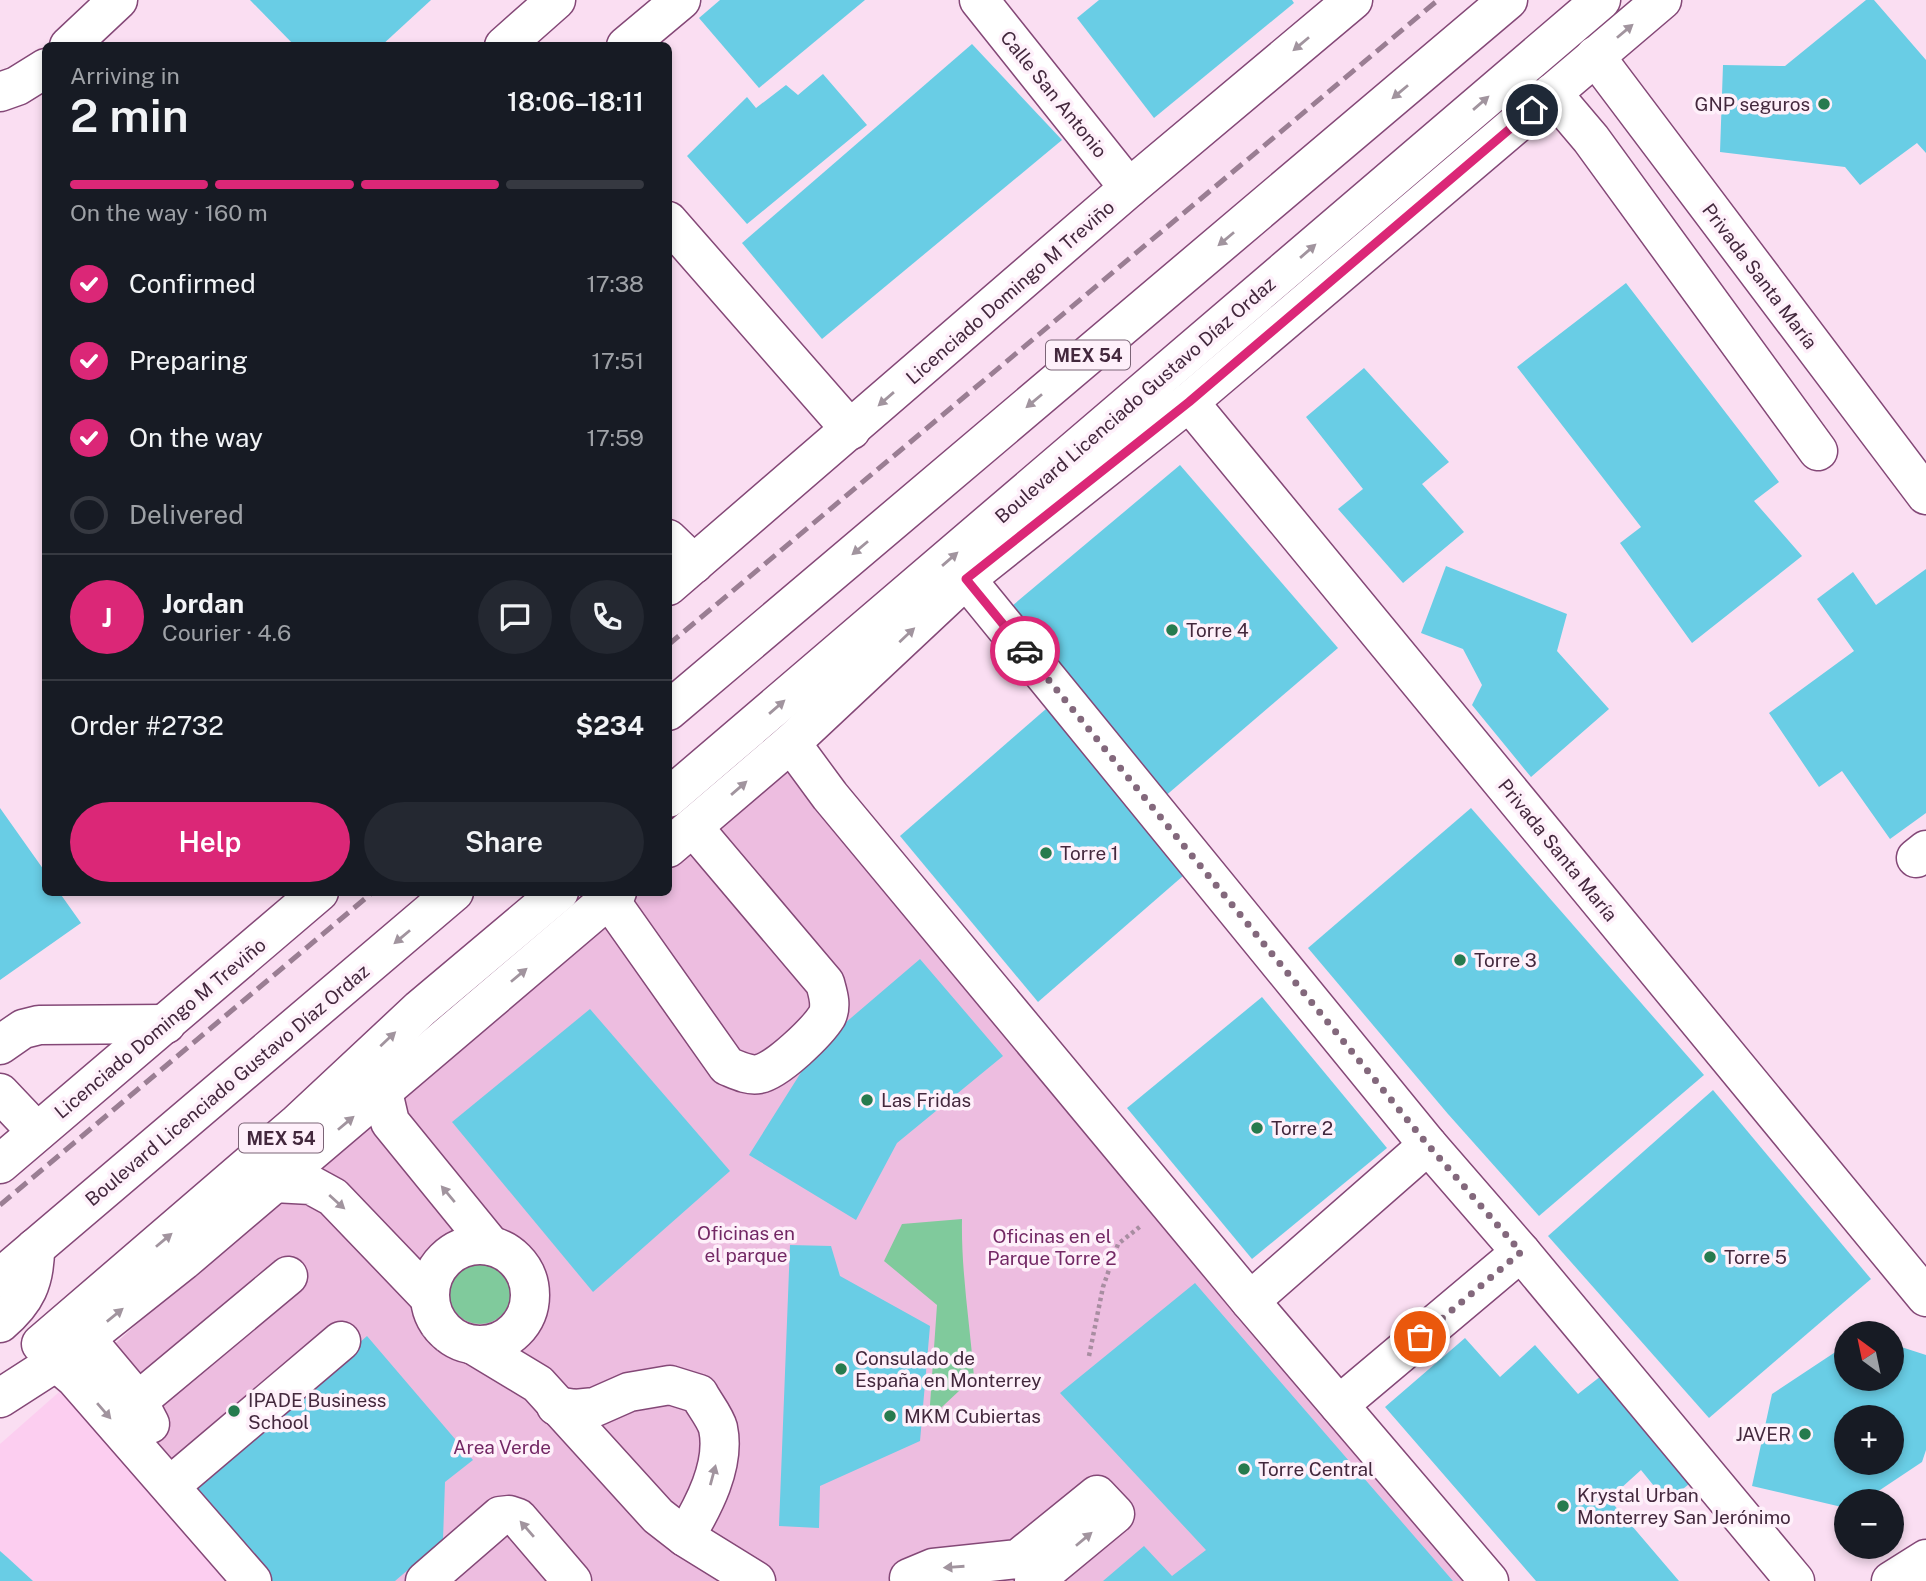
<!DOCTYPE html>
<html lang="en">
<head>
<meta charset="utf-8">
<style>
  :root { --surface:#171b24; --page:#242831; --text:#f1f3f6; --muted:#9ea1a6; --line:#363941; --accent:#db2777 }
  body { margin:0; font-family:"Public Sans",sans-serif; background:var(--page); color:var(--text); height:100vh; display:flex; flex-direction:column; font-size:26px; white-space:nowrap }
  * { box-sizing:border-box; margin:0 }
  p { font-size:23px; color:var(--muted) }
  .icon { flex:none; width:38px; height:38px; fill:none; stroke:currentColor; stroke-width:2; stroke-linecap:round; stroke-linejoin:round }
  .map { position:relative; flex:1; overflow:hidden }
  .drawer { position:absolute; left:42px; top:42px; width:630px; height:854px; display:flex; flex-direction:column; background:var(--surface); border-radius:10px; box-shadow:0 4px 10px #0003 }
  .drawer>* { flex:none }
  .needle { width:46px; rotate:327deg }
  .controls { position:absolute; left:1834px; top:1321px; display:grid; gap:14px }
  .controls a { display:grid; place-items:center; width:70px; height:70px; border-radius:50%; background:var(--surface); box-shadow:0 4px 10px #0003; font-size:35px }
  .pin { position:absolute; display:grid; place-items:center; width:60px; height:60px; color:#fff; margin:-30px; border:4px solid #fff; border-radius:50%; box-shadow:0 2px 7px #0007 }
  .courier { position:absolute; display:grid; place-items:center; width:70px; height:70px; margin:-35px; border:5px solid #db2777; border-radius:50%; background:#fff; color:#222; box-shadow:0 2px 9px #0007 }
  .headline em { font-style:normal; font-weight:600 }
  .headline div { display:flex; flex-direction:column-reverse }
  .headline { display:flex; align-items:center; justify-content:space-between; height:119px; padding:0 28px }
  h1 { font-size:46px; font-weight:600; line-height:52px }
  .bar { display:grid; grid-template-columns:repeat(4,1fr); gap:10px 7px; align-content:center; height:84px; padding:0 28px }
  .bar i { height:9px; border-radius:5px; background:var(--line) }
  .bar .active { background:var(--accent) }
  .bar p { grid-column:span 4 }
  .line { display:flex; align-items:center; gap:18px; padding:0 28px; border-top:2px solid var(--line) }
  .line div { flex:1 }
  .round { display:grid; place-items:center; flex:none; width:74px; height:74px; border-radius:37px; background:var(--page) }
  ol { padding:0 28px; list-style:none }
  li { display:flex; align-items:center; gap:21px; height:77px }
  li p { margin-inline-start:auto }
  li .icon { padding:7px; border-radius:50%; background:var(--accent); color:#fff; stroke-width:4 }
  li:last-child { color:var(--muted) }
  li i { width:38px; height:38px; border:4px solid var(--line); border-radius:50% }
  .primary-button { display:flex; gap:14px; margin-top:auto; padding:14px 28px }
  .primary-button a { flex:1; height:80px; border-radius:42px; background:var(--accent); color:#fff; font-size:28px; font-weight:600; line-height:80px; text-align:center }
  .primary-button a+a { background:var(--page); color:var(--text) }
  .map>svg:first-child { display:block }
  .built { fill:#fccef0 }
  .green { fill:#edbde0 }
  .water { fill:#80ca9c }
  .building { fill:#69cde5; fill-rule:evenodd }
  .lines { fill:none; stroke-linecap:round; stroke-linejoin:round }
  .minor-casing { stroke:#844877; stroke-width:41 }
  .major-casing { stroke:#844877; stroke-width:41 }
  .highway-casing { stroke:#844877; stroke-width:41 }
  .path { stroke:#a88da1; stroke-width:4.5; stroke-dasharray:3.5 3.5; stroke-linecap:butt }
  .minor { stroke:#fff; stroke-width:38 }
  .major { stroke:#fff; stroke-width:38 }
  .highway { stroke:#fff; stroke-width:38 }
  .rail { stroke:#9a7e93; stroke-width:5; stroke-dasharray:14 7; stroke-linecap:butt }
  .oneway { fill:#a1949e }
  .done { stroke:#83687c; stroke-width:7; stroke-dasharray:0 12.6 }
  .route { stroke:#db2777; stroke-width:9 }
  .poi-dot { fill:#267b4e; stroke:#fef0fa; stroke-width:2.5 }
  .labels { text-anchor:middle; dominant-baseline:central; stroke-width:7; stroke-linejoin:round; paint-order:stroke }
  .shield { fill:#fef0fa; stroke:#7b6476; stroke-width:2 }
  .shield-label { font-size:18px; font-weight:bold; fill:#43283d }
  .street-label { font-size:19px; fill:#43283d; stroke:#fef0fa }
  .poi-label { font-size:19px; fill:#43283d; stroke:#fef0fa; text-anchor:start }
  .park-label { font-size:19px; fill:#732865; stroke:#fef0fa }
</style>
</head>
<body>
<div class="map">
<svg width="1926" height="1581" viewBox="0 0 1926 1581">
  <rect width="100%" height="100%" fill="#fadef2"/>
  <path class="built" d="M75,1378L395,1581H0V1444Z"/>
  <path class="green" d="M789,765L1464,1581H269L88,1368L260,1213L638,893L668,892L669,867Z"/>
  <g class="water">
    <path d="M962,1219C961,1272 970,1324 974,1377L929,1419L937,1305L884,1261L902,1224Z"/>
    <circle cx="480" cy="1293" r="31"/>
  </g>
  <g class="building">
    <path d="M250,0H431L381,46H295Z"/>
    <path d="M720,0H865L759,88L699,18Z"/>
    <path d="M1099,0H1292L1294,3L1154,118L1077,18Z"/>
    <path d="M1866,0H1874L1926,60V153L1917,143L1860,185L1845,167L1720,152L1723,65L1785,66Z"/>
    <path d="M972,44L1062,140L822,339L742,243Z"/>
    <path d="M823,74L867,125L747,224L687,156L747,97L756,108L786,85L798,95Z"/>
    <path d="M1626,283L1779,482L1754,501L1802,556L1692,643L1620,543L1641,527L1517,367Z"/>
    <path d="M1364,368L1449,462L1422,484L1464,532L1403,583L1338,509L1363,489L1306,417Z"/>
    <path d="M1180,465L1338,648L1163,798L1006,611Z"/>
    <path d="M1446,566L1567,614L1557,651L1609,709L1531,777L1472,705L1482,685L1463,649L1421,633Z"/>
    <path d="M1926,569V813L1890,839L1842,771L1819,787L1769,713L1854,651L1817,599L1853,572L1876,605Z"/>
    <path d="M1054,702L1191,869L1038,1002L900,836Z"/>
    <path d="M0,808L46,873V892H59L81,923L0,980Z"/>
    <path d="M1471,808L1704,1075L1539,1216L1448,1114L1308,948Z"/>
    <path d="M920,959L1003,1056L897,1143L856,1220L749,1155L817,1047Z"/>
    <path d="M1262,997L1387,1148L1252,1259L1127,1108Z"/>
    <path d="M590,1009L730,1171L593,1292L452,1122Z"/>
    <path d="M1713,1090L1871,1279L1709,1418L1548,1236Z"/>
    <path d="M790,1245L831,1246L840,1276L930,1326L920,1441L820,1486L819,1528L779,1526Z"/>
    <path d="M1195,1283L1453,1581H1103L1144,1546L1172,1576L1206,1550L1060,1393Z"/>
    <path d="M367,1336L473,1460L445,1482L443,1540L395,1581H269L191,1490Z"/>
    <path d="M1465,1338L1500,1377L1535,1345L1578,1394L1601,1376L1694,1480L1667,1502L1641,1470L1609,1499L1679,1581H1536L1385,1407Z"/>
    <path d="M1892,1344L1926,1355V1450L1922,1462L1862,1502H1846V1508L1752,1486L1772,1394L1846,1345V1379H1892ZM1846,1418H1892V1463H1846Z"/>
    <path d="M0,1551L8,1558L33,1581H0Z"/>
  </g>
  <g class="lines">
    <g class="minor-casing">
      <g id="minor">
        <path d="M979,0L1129,188"/>
        <path d="M69,46L118,0"/>
        <path d="M504,46L556,0"/>
        <path d="M626,46L681,0"/>
        <path d="M1595,56L1926,495"/>
        <path d="M0,92L17,86L46,68"/>
        <path d="M1552,93L1591,139L1818,451"/>
        <path d="M668,221L851,430"/>
        <path d="M1189,402L1926,1297"/>
        <path d="M668,539L694,564"/>
        <path d="M966,579L1428,1145L1521,1252L1795,1581"/>
        <path d="M791,743L830,796L1250,1301L1489,1581"/>
        <path d="M1916,858L1926,850"/>
        <path d="M609,899L727,1066C737,1070 748,1076 759,1074C778,1070 817,1032 827,1016C832,1005 828,994 825,983L693,827"/>
        <path d="M0,1045L23,1029L39,1025L166,1024"/>
        <path d="M383,1092L390,1122L491,1246"/>
        <path d="M0,1093L37,1132"/>
        <path d="M274,1183L311,1185L333,1197L428,1296"/>
        <circle cx="480" cy="1295" r="50"/>
        <path d="M1250,1301L1428,1145"/>
        <path d="M86,1339L138,1401L150,1424"/>
        <path d="M475,1346L538,1384L658,1516L685,1537L756,1581"/>
        <path d="M56,1362L75,1378L252,1581"/>
        <path d="M138,1401L288,1276"/>
        <path d="M1339,1405L1521,1252"/>
        <path d="M556,1406L575,1409L595,1407L629,1392L670,1385L699,1394C704,1404 715,1417 718,1428C726,1465 703,1507 685,1537"/>
        <path d="M170,1486L341,1341"/>
        <path d="M909,1578L933,1568L1018,1559L1097,1495L1115,1514L1034,1581"/>
        <path d="M425,1581L500,1516L509,1515L518,1518L572,1581"/>
      </g>
    </g>
    <g class="major-casing">
      <g id="major">
        <path d="M668,586L1129,188L1353,0"/>
        <path d="M668,711L1508,0"/>
        <path d="M668,798L1601,0"/>
        <path d="M668,848L791,743L966,579L1189,402L1662,0"/>
        <path d="M0,1164L319,892"/>
        <path d="M0,1278L454,892"/>
        <path d="M0,1323C26,1301 35,1282 35,1248"/>
        <path d="M41,1344L298,1123L420,1009L559,892"/>
        <path d="M0,1398L56,1362L183,1261L617,892"/>
      </g>
    </g>
    <g class="highway-casing">
      <path id="highway" d="M1891,1581L1926,1559"/>
    </g>
    <g class="path">
      <path d="M424,1333L439,1349"/>
      <path d="M1089,1356L1103,1287L1118,1244L1142,1225"/>
    </g>
    <use href="#minor" class="minor"/>
    <use href="#major" class="major"/>
    <use href="#highway" class="highway"/>
    <g class="rail">
      <path d="M668,645L1438,0"/>
      <path d="M0,1205L373,892"/>
    </g>
  </g>
  <defs><path id="oneway-solid" d="M-6-.8H1V-3.2L6.5 0L1 3.2V.8H-6Z" transform="scale(1.75)"/></defs>
  <g class="oneway">
    <use href="#oneway-solid" transform="translate(1625 31) rotate(-40)"/>
    <use href="#oneway-solid" transform="translate(1301 44) rotate(140)"/>
    <use href="#oneway-solid" transform="translate(1400 92) rotate(140)"/>
    <use href="#oneway-solid" transform="translate(1481 103) rotate(-41)"/>
    <use href="#oneway-solid" transform="translate(1226 239) rotate(140)"/>
    <use href="#oneway-solid" transform="translate(1308 251) rotate(-41)"/>
    <use href="#oneway-solid" transform="translate(886 399) rotate(139)"/>
    <use href="#oneway-solid" transform="translate(1034 401) rotate(140)"/>
    <use href="#oneway-solid" transform="translate(860 548) rotate(140)"/>
    <use href="#oneway-solid" transform="translate(950 559) rotate(-41)"/>
    <use href="#oneway-solid" transform="translate(907 635) rotate(-43)"/>
    <use href="#oneway-solid" transform="translate(777 707) rotate(-41)"/>
    <use href="#oneway-solid" transform="translate(739 788) rotate(-41)"/>
    <use href="#oneway-solid" transform="translate(402 937) rotate(140)"/>
    <use href="#oneway-solid" transform="translate(519 975) rotate(-40)"/>
    <use href="#oneway-solid" transform="translate(388 1039) rotate(-43)"/>
    <use href="#oneway-solid" transform="translate(346 1123) rotate(-40)"/>
    <use href="#oneway-solid" transform="translate(448 1194) rotate(-130)"/>
    <use href="#oneway-solid" transform="translate(337 1202) rotate(42)"/>
    <use href="#oneway-solid" transform="translate(164 1240) rotate(-40)"/>
    <use href="#oneway-solid" transform="translate(115 1315) rotate(-39)"/>
    <use href="#oneway-solid" transform="translate(104 1411) rotate(49)"/>
    <use href="#oneway-solid" transform="translate(713 1475) rotate(-75)"/>
    <use href="#oneway-solid" transform="translate(527 1529) rotate(-131)"/>
    <use href="#oneway-solid" transform="translate(1084 1539) rotate(-40)"/>
    <use href="#oneway-solid" transform="translate(954 1567) rotate(176)"/>
  </g>
  <g class="lines">
    <path class="done" d="M1025,651L1428,1145L1521,1252L1420,1337"/>
    <path class="route" d="M1025,651L966,579L1189,402L1532,110"/>
  </g>
  <g class="poi-dot">
    <circle cx="1824" cy="104" r="7"/>
    <circle cx="1172" cy="630" r="7"/>
    <circle cx="1046" cy="853" r="7"/>
    <circle cx="1460" cy="960" r="7"/>
    <circle cx="867" cy="1100" r="7"/>
    <circle cx="1257" cy="1128" r="7"/>
    <circle cx="1710" cy="1257" r="7"/>
    <circle cx="841" cy="1369" r="7"/>
    <circle cx="234" cy="1411" r="7"/>
    <circle cx="890" cy="1416" r="7"/>
    <circle cx="1805" cy="1434" r="7"/>
    <circle cx="1244" cy="1469" r="7"/>
    <circle cx="1563" cy="1506" r="7"/>
  </g>
  <g class="labels">
    <g class="shield">
      <rect x="1046" y="340.5" width="84" height="29" rx="5"/>
      <rect x="239" y="1123.5" width="84" height="29" rx="5"/>
    </g>
    <g class="shield-label">
      <text x="1088" y="355">MEX 54</text>
      <text x="281" y="1138">MEX 54</text>
    </g>
    <g class="street-label">
      <text transform="translate(1054 94) rotate(51)">Calle San Antonio</text>
      <text transform="translate(1760 276) rotate(53)">Privada Santa María</text>
      <text transform="translate(1010 292) rotate(-41)">Licenciado Domingo M Treviño</text>
      <text transform="translate(1135 400) rotate(-41)">Boulevard Licenciado Gustavo Díaz Ordaz</text>
      <text transform="translate(1558 850) rotate(51)">Privada Santa María</text>
      <text transform="translate(160 1028) rotate(-40)">Licenciado Domingo M Treviño</text>
      <text transform="translate(227 1085) rotate(-40)">Boulevard Licenciado Gustavo Díaz Ordaz</text>
    </g>
    <g class="poi-label">
      <text x="1810" y="104" text-anchor="end">GNP seguros</text>
      <text x="1186" y="630">Torre 4</text>
      <text x="1060" y="853">Torre 1</text>
      <text x="1474" y="960">Torre 3</text>
      <text x="881" y="1100">Las Fridas</text>
      <text x="1271" y="1128">Torre 2</text>
      <text x="1724" y="1257">Torre 5</text>
      <text x="855" y="1358">Consulado de<tspan x="855" dy="22">España en Monterrey</tspan></text>
      <text x="248" y="1400">IPADE Business<tspan x="248" dy="22">School</tspan></text>
      <text x="904" y="1416">MKM Cubiertas</text>
      <text x="1791" y="1434" text-anchor="end">JAVER</text>
      <text x="1258" y="1469">Torre Central</text>
      <text x="1577" y="1495">Krystal Urban<tspan x="1577" dy="22">Monterrey San Jerónimo</tspan></text>
    </g>
    <g class="park-label">
      <text x="746" y="1233">Oficinas en<tspan x="746" dy="22">el parque</tspan></text>
      <text x="1052" y="1236">Oficinas en el<tspan x="1052" dy="22">Parque Torre 2</tspan></text>
      <text x="502" y="1447">Area Verde</text>
    </g>
  </g>
</svg>
<div class="controls">
<a><svg class="needle" viewBox="-14 -14 28 28"><path d="M0-13l5 13h-10z" fill="#e53935"/><path d="M0 13l5-13h-10z" fill="#9ea1a6"/></svg></a>
<a>+</a>
<a>−</a>
</div>
<div class="pin" style="left:1420px;top:1337px;background:#ea580c"><svg class="icon" aria-label="bag" viewBox="0 0 24 24"><path d="M5 8h14l-1 12H6zM9 8a3 3 0 0 1 6 0"/></svg></div>
<div class="pin" style="left:1532px;top:110px;background:#1f2937"><svg class="icon" aria-label="home" viewBox="0 0 24 24"><path d="M3 11l9-7 9 7M6 9v11h12V9"/></svg></div>
<div class="courier" style="left:1025px;top:651px"><svg class="icon" aria-label="car" viewBox="0 0 24 24"><path d="M5 17H2v-5l4-1 3-4h7l3 4 3 1v5h-3M9 17h6M6 11h13"/><circle cx="7" cy="17" r="2"/><circle cx="17" cy="17" r="2"/></svg></div>
<section class="drawer">
<div class="headline"><div><h1>2 min</h1><p>Arriving in</p></div><em>18:06–18:11</em></div>
<div class="bar"><i class="active"></i><i class="active"></i><i class="active"></i><i></i><p>On the way · 160 m</p></div>
<ol>
<li><svg class="icon" aria-label="check" viewBox="0 0 24 24"><path d="M5 12l5 5 9-10"/></svg>Confirmed<p>17:38</p></li>
<li><svg class="icon" aria-label="check" viewBox="0 0 24 24"><path d="M5 12l5 5 9-10"/></svg>Preparing<p>17:51</p></li>
<li><svg class="icon" aria-label="check" viewBox="0 0 24 24"><path d="M5 12l5 5 9-10"/></svg>On the way<p>17:59</p></li>
<li><i></i>Delivered</li>
</ol>
<div class="line" style="height:126px"><b class="round" style="background:var(--accent);color:#fff">J</b><div><b>Jordan</b><p>Courier · 4.6</p></div><a class="round"><svg class="icon" aria-label="chat" viewBox="0 0 24 24"><path d="M4 5h16v11H9l-5 4z"/></svg></a><a class="round"><svg class="icon" aria-label="phone" viewBox="0 0 24 24"><path d="M5 4h4l2 5-3 2q2 4 5 5l2-3 5 2v4C11 20 4 13 5 4z"/></svg></a></div>
<div class="line" style="height:91px"><div>Order #2732</div><b>$234</b></div>
<div class="primary-button"><a>Help</a><a>Share</a></div>
</section>
</div>
</body>
</html>
